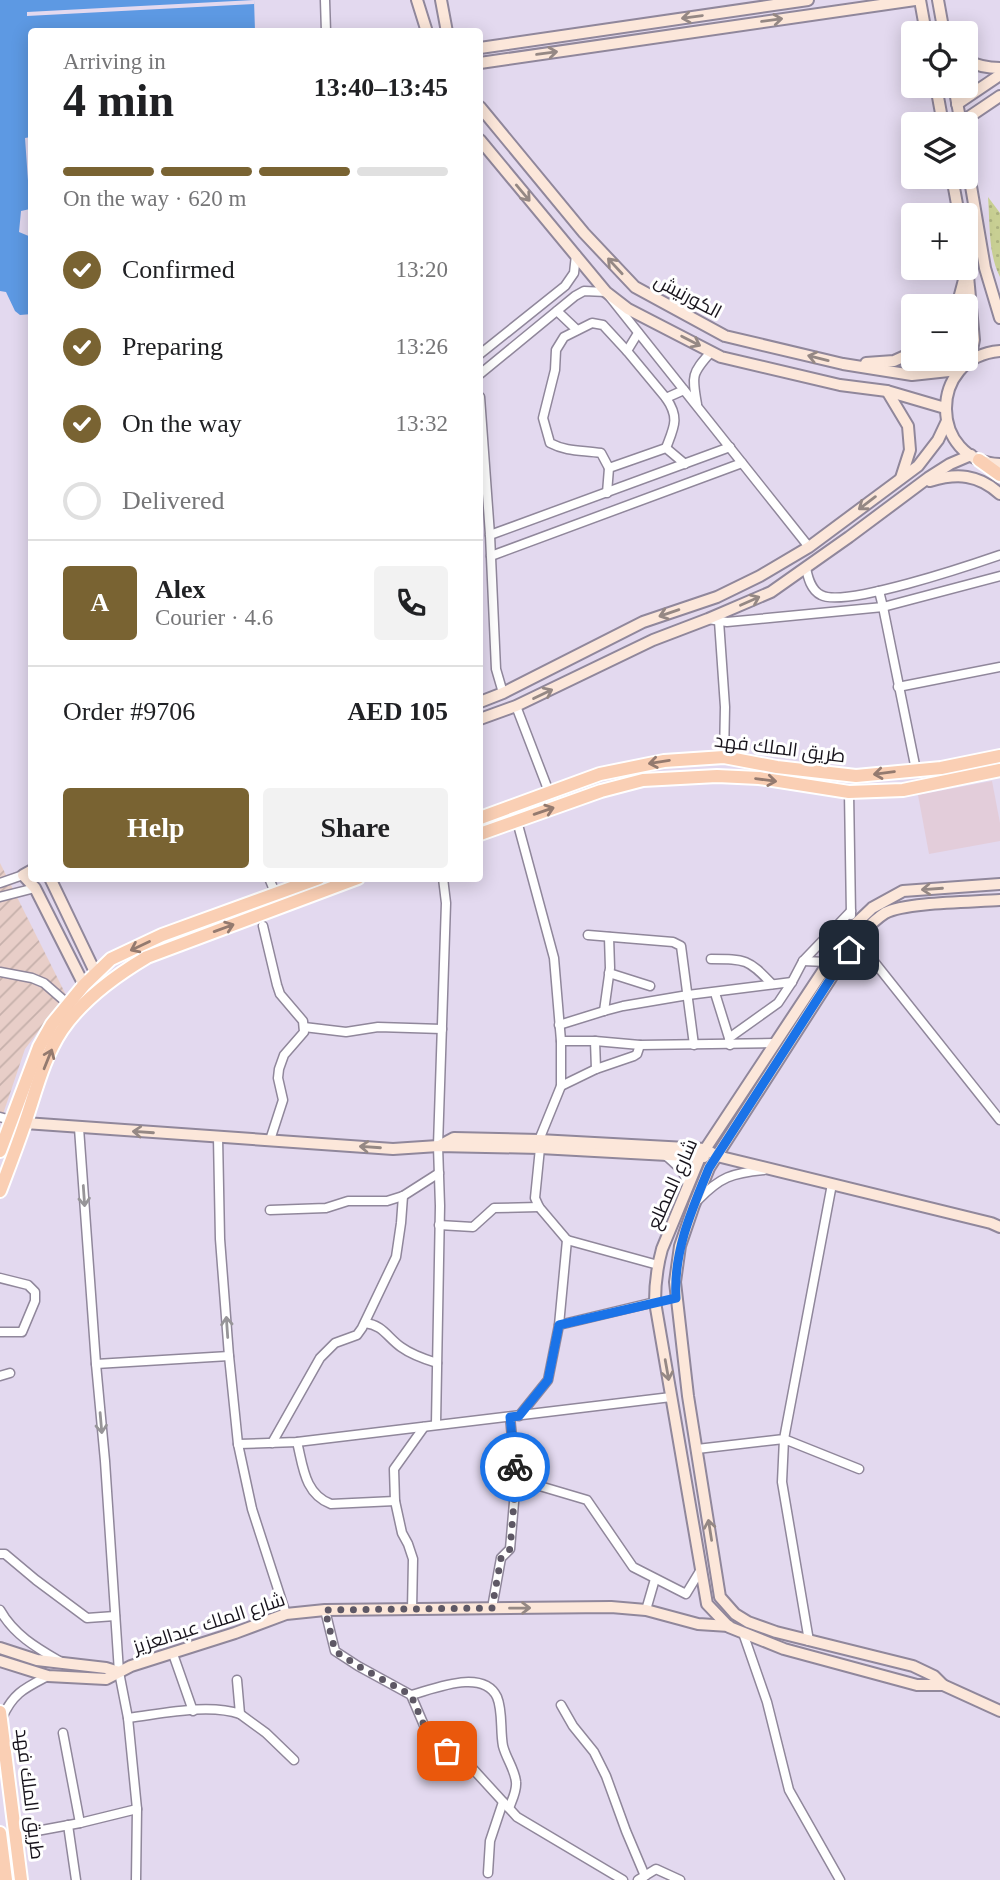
<!DOCTYPE html>
<html lang="en">
<head>
<meta charset="utf-8">
<style>
  :root { --surface:#fff; --page:#f2f2f2; --text:#202124; --muted:#757577; --line:#e0e0e0; --accent:#796332 }
  body { margin:0; font-family:"Times New Roman",Cairo,serif; background:var(--page); color:var(--text); height:100vh; display:flex; flex-direction:column; font-size:26px; white-space:nowrap }
  * { box-sizing:border-box; margin:0 }
  p { font-size:23px; color:var(--muted) }
  .icon { flex:none; width:38px; height:38px; fill:none; stroke:currentColor; stroke-width:2; stroke-linecap:round; stroke-linejoin:round }
  .map { position:relative; flex:1; overflow:hidden }
  .panel { position:absolute; left:28px; top:28px; width:455px; height:854px; display:flex; flex-direction:column; background:var(--surface); border-radius:7px; box-shadow:0 4px 18px #0003 }
  .panel>* { flex:none }
  .controls { position:absolute; left:901px; top:21px; display:grid; gap:14px }
  .controls a { display:grid; place-items:center; width:77px; height:77px; border-radius:7px; background:var(--surface); box-shadow:0 4px 18px #0003; font-size:35px }
  .pin { position:absolute; display:grid; place-items:center; width:60px; height:60px; color:#fff; margin:-30px; border-radius:14px; box-shadow:0 4px 10px #0006 }
  .courier { position:absolute; display:grid; place-items:center; width:70px; height:70px; margin:-35px; border:5px solid #1a73e8; border-radius:50%; background:#fff; color:#222; box-shadow:0 2px 9px #0007 }
  .summary em { font-style:normal; font-weight:800 }
  .summary div { display:flex; flex-direction:column-reverse }
  .summary { display:flex; align-items:center; justify-content:space-between; height:119px; padding:0 35px }
  h1 { font-size:46px; font-weight:800; line-height:52px }
  .bar { display:grid; grid-template-columns:repeat(4,1fr); gap:10px 7px; align-content:center; height:84px; padding:0 35px }
  .bar i { height:9px; border-radius:5px; background:var(--line) }
  .bar .active { background:var(--accent) }
  .bar p { grid-column:span 4 }
  .line { display:flex; align-items:center; gap:18px; padding:0 35px; border-top:2px solid var(--line) }
  .line div { flex:1 }
  .round { display:grid; place-items:center; flex:none; width:74px; height:74px; border-radius:7px; background:var(--page) }
  ol { padding:0 35px; list-style:none }
  li { display:flex; align-items:center; gap:21px; height:77px }
  li p { margin-inline-start:auto }
  li .icon { padding:7px; border-radius:50%; background:var(--accent); color:#fff; stroke-width:4 }
  li:last-child { color:var(--muted) }
  li i { width:38px; height:38px; border:4px solid var(--line); border-radius:50% }
  .cta { display:flex; gap:14px; margin-top:auto; padding:14px 35px }
  .cta a { flex:1; height:80px; border-radius:7px; background:var(--accent); color:#fff; font-size:28px; font-weight:800; line-height:80px; text-align:center }
  .cta a+a { background:var(--page); color:var(--text) }
  .map>svg:first-child { display:block }
  .industrial { fill:url(#industrial-furrows) }
  .education { fill:#e3cdda }
  .grass { fill:url(#grass-dots) }
  .water { fill:#5d99e3 }
  .pier { fill:#e3d9ef }
  .lines { fill:none; stroke-linecap:round; stroke-linejoin:round }
  .street-casing { stroke:#90879b; stroke-width:11 }
  .secondary-casing { stroke:#90879b; stroke-width:14 }
  .primary-casing { stroke:#fff; stroke-width:16 }
  .street { stroke:#fff; stroke-width:8 }
  .secondary { stroke:#fce7da; stroke-width:10 }
  .primary { stroke:#facfb4; stroke-width:12 }
  .oneway { stroke:#958884 }
  .oneway2 { stroke:#947a6f }
  .oneway3 { stroke:#979598 }
  .done { stroke:#5e5865; stroke-width:7; stroke-dasharray:0 12.6 }
  .route { stroke:#1a73e8; stroke-width:9 }
  .labels { text-anchor:middle; dominant-baseline:central; stroke-width:6; stroke-linejoin:round; paint-order:stroke }
  .street-label { font-size:19px; fill:#17131b; stroke:#fff }
</style>
</head>
<body>
<div class="map">
<svg width="1000" height="1880" viewBox="0 0 1000 1880">
  <defs>
    <pattern id="industrial-furrows" width="10" height="10" patternUnits="userSpaceOnUse" patternTransform="scale(1.75)"><rect width="10" height="10" fill="#e8cec8"/><path d="M-1 1l2-2M0 10L10 0M9 11l2-2" fill="none" stroke="#c6b0ab"/></pattern>
    <pattern id="grass-dots" width="8" height="8" patternUnits="userSpaceOnUse" patternTransform="scale(1.75)"><rect width="8" height="8" fill="#c8cf93"/><path d="M2 2h.1M6 6h.1" fill="none" stroke="#abb17e" stroke-width="1.8" stroke-linecap="round"/></pattern>
  </defs>
  <rect width="100%" height="100%" fill="#e3d9ef"/>
  <path class="industrial" d="M0,863L66,995L25,1049L0,1123Z"/>
  <path class="education" d="M992,781L1000,823V841L929,854L918,795Z"/>
  <path class="grass" d="M988,197L1000,213V277C988,254 990,222 988,197Z"/>
  <path class="water" d="M0,0H254L255,31L32,32L31,137L25,138L30,209L21,211L19,232L31,237L32,314L20,315L15,311L6,292L0,291Z"/>
  <path class="pier" d="M254,0V4L27,16V12Z"/>
  <g class="lines">
    <g class="street-casing">
      <g id="street">
        <path d="M325,0L326,32"/>
        <path d="M557,311L577,330"/>
        <path d="M638,333L627,351L666,398L684,390"/>
        <path d="M480,354L565,286L574,273L576,255"/>
        <path d="M480,374L575,296L584,291L606,292L809,547"/>
        <path d="M480,397L490,535L496,669L503,693"/>
        <path d="M666,398C680,418 674,427 666,448"/>
        <path d="M697,404C692,376 691,374 711,352"/>
        <path d="M609,468L601,453C583,450 567,452 550,443L543,418L555,370L556,350L564,337L592,323L603,325L627,351"/>
        <path d="M607,493L609,468L666,448L685,464"/>
        <path d="M490,535L730,447"/>
        <path d="M491,556L742,463"/>
        <path d="M806,568C808,578 811,590 821,595C844,608 971,565 1000,555"/>
        <path d="M879,591L883,607L916,770"/>
        <path d="M708,619L727,622L883,607L1000,576"/>
        <path d="M719,621L725,707L724,757"/>
        <path d="M898,687L1000,667"/>
        <path d="M516,706L549,792"/>
        <path d="M849,792L851,915"/>
        <path d="M517,821L554,958L561,1041V1086L539,1140"/>
        <path d="M269,878L276,895"/>
        <path d="M0,883L23,875"/>
        <path d="M0,897L35,888"/>
        <path d="M263,926L277,985L280,994L303,1021L304,1032L284,1055L279,1069L278,1078L283,1100L270,1140"/>
        <path d="M588,935L673,942L681,946L694,1045"/>
        <path d="M856,939L1000,1120"/>
        <path d="M711,959C746,959 748,959 772,984"/>
        <path d="M803,961L827,962"/>
        <path d="M0,972L32,978L44,983L68,1004"/>
        <path d="M609,973L650,986"/>
        <path d="M715,993L729,1038"/>
        <path d="M604,1011L610,968L609,937"/>
        <path d="M559,1025L604,1011L623,1006L688,995L792,982"/>
        <path d="M304,1027L346,1032L378,1027L442,1029"/>
        <path d="M561,1041H595L640,1045L774,1043"/>
        <path d="M595,1041L596,1069"/>
        <path d="M730,1045L729,1038L778,1003L792,982L803,961L851,911"/>
        <path d="M561,1086L596,1069L634,1056L637,1054L640,1045"/>
        <path d="M0,1117L11,1120"/>
        <path d="M79,1128L96,1364L105,1461L119,1672L128,1718L137,1809L136,1880"/>
        <path d="M218,1137L220,1239L229,1356L238,1444L252,1509L286,1614"/>
        <path d="M540,1148L535,1198L539,1207L567,1240L658,1265"/>
        <path d="M664,1154C675,1164 684,1170 688,1184"/>
        <path d="M698,1200C720,1177 732,1173 764,1170"/>
        <path d="M270,1210L326,1208L348,1201H387L403,1196L439,1173"/>
        <path d="M439,1225L473,1227L494,1208L539,1207"/>
        <path d="M0,1278L28,1285L35,1292V1301L22,1332H0"/>
        <path d="M365,1323C383,1325 387,1337 401,1347C412,1355 424,1359 437,1363"/>
        <path d="M559,1325L567,1240"/>
        <path d="M96,1364L229,1356"/>
        <path d="M0,1376L10,1373"/>
        <path d="M519,1416L548,1380L559,1325L655,1302"/>
        <path d="M510,1417L516,1479"/>
        <path d="M436,1424L440,1206L438,1146L446,903L443,878"/>
        <path d="M297,1442C303,1465 304,1494 331,1504L395,1501"/>
        <path d="M272,1443L320,1358L335,1343L357,1335L362,1328L396,1257L401,1223L403,1196"/>
        <path d="M238,1444L297,1442L671,1397"/>
        <path d="M697,1449L784,1439L832,1184"/>
        <path d="M0,1554H5L36,1580L87,1618L115,1616"/>
        <path d="M492,1608L501,1558L510,1549L516,1479L587,1500L633,1567L686,1594L700,1571"/>
        <path d="M0,1610C14,1635 37,1648 61,1662"/>
        <path d="M325,1610L335,1651L358,1666L411,1695L426,1730L435,1743L473,1769L517,1817L623,1880"/>
        <path d="M412,1610L413,1559L408,1544L402,1533L395,1501L394,1469L424,1427"/>
        <path d="M646,1610L655,1579"/>
        <path d="M743,1633L767,1702L789,1790L840,1880"/>
        <path d="M809,1641L782,1482L784,1439L859,1469"/>
        <path d="M173,1654L193,1711"/>
        <path d="M411,1695C434,1689 483,1668 497,1697C503,1711 500,1731 503,1746C506,1758 515,1770 516,1782C517,1791 512,1800 509,1808"/>
        <path d="M561,1705L573,1726L594,1752L606,1776L626,1831L645,1876"/>
        <path d="M240,1714L266,1733L294,1760"/>
        <path d="M2,1718C13,1693 25,1688 48,1676"/>
        <path d="M128,1718C161,1714 208,1703 240,1714L237,1680"/>
        <path d="M63,1733L80,1823"/>
        <path d="M68,1825L76,1880"/>
        <path d="M15,1835L80,1823L137,1809"/>
        <path d="M488,1873L490,1841L503,1802"/>
        <path d="M638,1880L656,1869L680,1880"/>
      </g>
    </g>
    <g class="secondary-casing">
      <g id="secondary">
        <path d="M417,0L427,32"/>
        <path d="M441,0L447,32"/>
        <path d="M920,0L926,33"/>
        <path d="M938,0L944,33"/>
        <path d="M480,48L808,0"/>
        <path d="M966,60C977,66 987,68 1000,68"/>
        <path d="M480,63L915,0"/>
        <path d="M936,86L943,124"/>
        <path d="M954,86L961,124"/>
        <path d="M957,104L1000,75"/>
        <path d="M480,107L584,233L635,287L725,336L843,364L912,375L958,370"/>
        <path d="M960,123L1000,96"/>
        <path d="M480,140L606,292L628,309L721,357L840,385L887,391L945,408"/>
        <path d="M966,157L985,268L1000,318"/>
        <path d="M952,177L959,215"/>
        <path d="M966,255L974,340L970,360"/>
        <path d="M957,306L965,276"/>
        <path d="M1000,351C927,357 929,462 1000,464"/>
        <path d="M866,363L894,361L914,352"/>
        <path d="M887,391L908,426L910,450L901,478"/>
        <path d="M930,481C957,473 978,474 1000,494"/>
        <path d="M480,702L503,693L643,622L717,597L760,576L809,547L918,466L938,440L947,421"/>
        <path d="M480,719L516,706L653,640L708,619L771,592L849,537L928,478L950,464L971,455"/>
        <path d="M32,870L23,875L35,888L84,985"/>
        <path d="M50,878L96,974"/>
        <path d="M1000,900C974,902 905,902 885,913C874,920 865,930 856,939L709,1168L694,1205L680,1246L675,1282L688,1396L720,1597L735,1614L748,1622L776,1632L913,1666L934,1676L943,1685L1000,1711"/>
        <path d="M25,1123L393,1149L438,1146L540,1148L704,1157"/>
        <path d="M441,1145L454,1138L539,1140L705,1149L717,1156L991,1223L1000,1227"/>
        <path d="M0,1648L37,1660L106,1668L119,1672"/>
        <path d="M0,1661L48,1676L106,1679L131,1666L235,1633L286,1614L325,1610L611,1607L646,1610L698,1624L729,1626"/>
        <path d="M943,1685H917L784,1649L729,1627L707,1604L655,1302C655,1284 657,1267 662,1249L700,1157L852,927L872,908L903,891L1000,884"/>
      </g>
    </g>
    <g class="primary-casing">
      <g id="primary">
        <path d="M979,460L1000,475"/>
        <path d="M480,818L600,774L664,761L724,757L777,767L856,776L941,768L1000,756"/>
        <path d="M480,834L601,791L643,780L717,776L759,778L849,792L903,790L1000,770"/>
        <path d="M0,1151L39,1047L52,1024L84,985L111,959L162,935L319,878"/>
        <path d="M0,1191C9,1167 18,1144 26,1120C36,1090 44,1057 62,1030C83,999 115,976 147,957L358,878"/>
        <path d="M0,1712L21,1880"/>
        <path d="M0,1833L6,1880"/>
      </g>
    </g>
    <use href="#street" class="street"/>
    <use href="#secondary" class="secondary"/>
    <use href="#primary" class="primary"/>
  </g>
  <defs><path id="oneway-shaft" d="M-6 0H5M1.5-3L5.5 0L1.5 3" fill="none" stroke-width="1.6" stroke-linecap="round" stroke-linejoin="round" transform="scale(1.75)"/></defs>
  <g class="oneway">
    <use href="#oneway-shaft" transform="translate(692 17) rotate(172)"/>
    <use href="#oneway-shaft" transform="translate(772 20) rotate(-8)"/>
    <use href="#oneway-shaft" transform="translate(547 53) rotate(-8)"/>
    <use href="#oneway-shaft" transform="translate(523 193) rotate(50)"/>
    <use href="#oneway-shaft" transform="translate(615 266) rotate(-133)"/>
    <use href="#oneway-shaft" transform="translate(691 341) rotate(27)"/>
    <use href="#oneway-shaft" transform="translate(818 358) rotate(-166)"/>
    <use href="#oneway-shaft" transform="translate(867 503) rotate(143)"/>
    <use href="#oneway-shaft" transform="translate(750 601) rotate(-24)"/>
    <use href="#oneway-shaft" transform="translate(669 613) rotate(161)"/>
    <use href="#oneway-shaft" transform="translate(543 694) rotate(-26)"/>
    <use href="#oneway-shaft" transform="translate(932 889) rotate(176)"/>
    <use href="#oneway-shaft" transform="translate(143 1132) rotate(-176)"/>
    <use href="#oneway-shaft" transform="translate(370 1147) rotate(-176)"/>
    <use href="#oneway-shaft" transform="translate(667 1370) rotate(80)"/>
    <use href="#oneway-shaft" transform="translate(710 1530) rotate(-99)"/>
    <use href="#oneway-shaft" transform="translate(520 1608) rotate(-1)"/>
  </g>
  <g class="oneway2">
    <use href="#oneway-shaft" transform="translate(659 762) rotate(171)"/>
    <use href="#oneway-shaft" transform="translate(884 773) rotate(173)"/>
    <use href="#oneway-shaft" transform="translate(766 780) rotate(8)"/>
    <use href="#oneway-shaft" transform="translate(544 811) rotate(-19)"/>
    <use href="#oneway-shaft" transform="translate(224 928) rotate(-20)"/>
    <use href="#oneway-shaft" transform="translate(140 946) rotate(155)"/>
    <use href="#oneway-shaft" transform="translate(48 1059) rotate(-68)"/>
  </g>
  <g class="oneway3">
    <use href="#oneway-shaft" transform="translate(84 1196) rotate(86)"/>
    <use href="#oneway-shaft" transform="translate(227 1327) rotate(-94)"/>
    <use href="#oneway-shaft" transform="translate(101 1423) rotate(85)"/>
  </g>
  <g class="lines">
    <path class="done" d="M447,1751L435,1743L426,1730L411,1695L358,1666L335,1651L325,1610L492,1608L501,1558L510,1549L516,1479L515,1467"/>
    <path class="route" d="M515,1467L510,1417L519,1416L548,1380L559,1325L676,1298C673,1252 692,1209 709,1168L849,950"/>
  </g>
  <g class="labels">
    <g class="street-label">
      <text transform="translate(688 296) rotate(28)">الكورنيش</text>
      <text transform="translate(780 748) rotate(7)">طريق الملك فهد</text>
      <text transform="translate(672 1184) rotate(-66)">شارع المطلع</text>
      <text transform="translate(209 1623) rotate(-18)">شارع الملك عبدالعزيز</text>
      <text transform="translate(30 1794) rotate(83)">طريق الملك فهد</text>
    </g>
  </g>
</svg>
<div class="controls">
<a><svg class="icon" aria-label="locate" viewBox="0 0 24 24"><circle cx="12" cy="12" r="6"/><path d="M12 2v4M12 18v4M2 12h4M18 12h4"/></svg></a>
<a><svg class="icon" aria-label="layers" viewBox="0 0 24 24"><path d="M12 4l9 5-9 5-9-5zM3 14l9 5 9-5"/></svg></a>
<a>+</a>
<a>−</a>
</div>
<div class="pin" style="left:447px;top:1751px;background:#ea580c"><svg class="icon" aria-label="bag" viewBox="0 0 24 24"><path d="M5 8h14l-1 12H6zM9 8a3 3 0 0 1 6 0"/></svg></div>
<div class="pin" style="left:849px;top:950px;background:#1f2937"><svg class="icon" aria-label="home" viewBox="0 0 24 24"><path d="M3 11l9-7 9 7M6 9v11h12V9"/></svg></div>
<div class="courier" style="left:515px;top:1467px"><svg class="icon" aria-label="bike" viewBox="0 0 24 24"><circle cx="6" cy="16" r="4"/><circle cx="18" cy="16" r="4"/><path d="M6 16l4-8h5l3 8M10 8l3 8H6M13 5h3"/></svg></div>
<section class="panel">
<div class="summary"><div><h1>4 min</h1><p>Arriving in</p></div><em>13:40–13:45</em></div>
<div class="bar"><i class="active"></i><i class="active"></i><i class="active"></i><i></i><p>On the way · 620 m</p></div>
<ol>
<li><svg class="icon" aria-label="check" viewBox="0 0 24 24"><path d="M5 12l5 5 9-10"/></svg>Confirmed<p>13:20</p></li>
<li><svg class="icon" aria-label="check" viewBox="0 0 24 24"><path d="M5 12l5 5 9-10"/></svg>Preparing<p>13:26</p></li>
<li><svg class="icon" aria-label="check" viewBox="0 0 24 24"><path d="M5 12l5 5 9-10"/></svg>On the way<p>13:32</p></li>
<li><i></i>Delivered</li>
</ol>
<div class="line" style="height:126px"><b class="round" style="background:var(--accent);color:#fff">A</b><div><b>Alex</b><p>Courier · 4.6</p></div><a class="round"><svg class="icon" aria-label="phone" viewBox="0 0 24 24"><path d="M5 4h4l2 5-3 2q2 4 5 5l2-3 5 2v4C11 20 4 13 5 4z"/></svg></a></div>
<div class="line" style="height:91px"><div>Order #9706</div><b>AED 105</b></div>
<div class="cta"><a>Help</a><a>Share</a></div>
</section>
</div>
</body>
</html>
